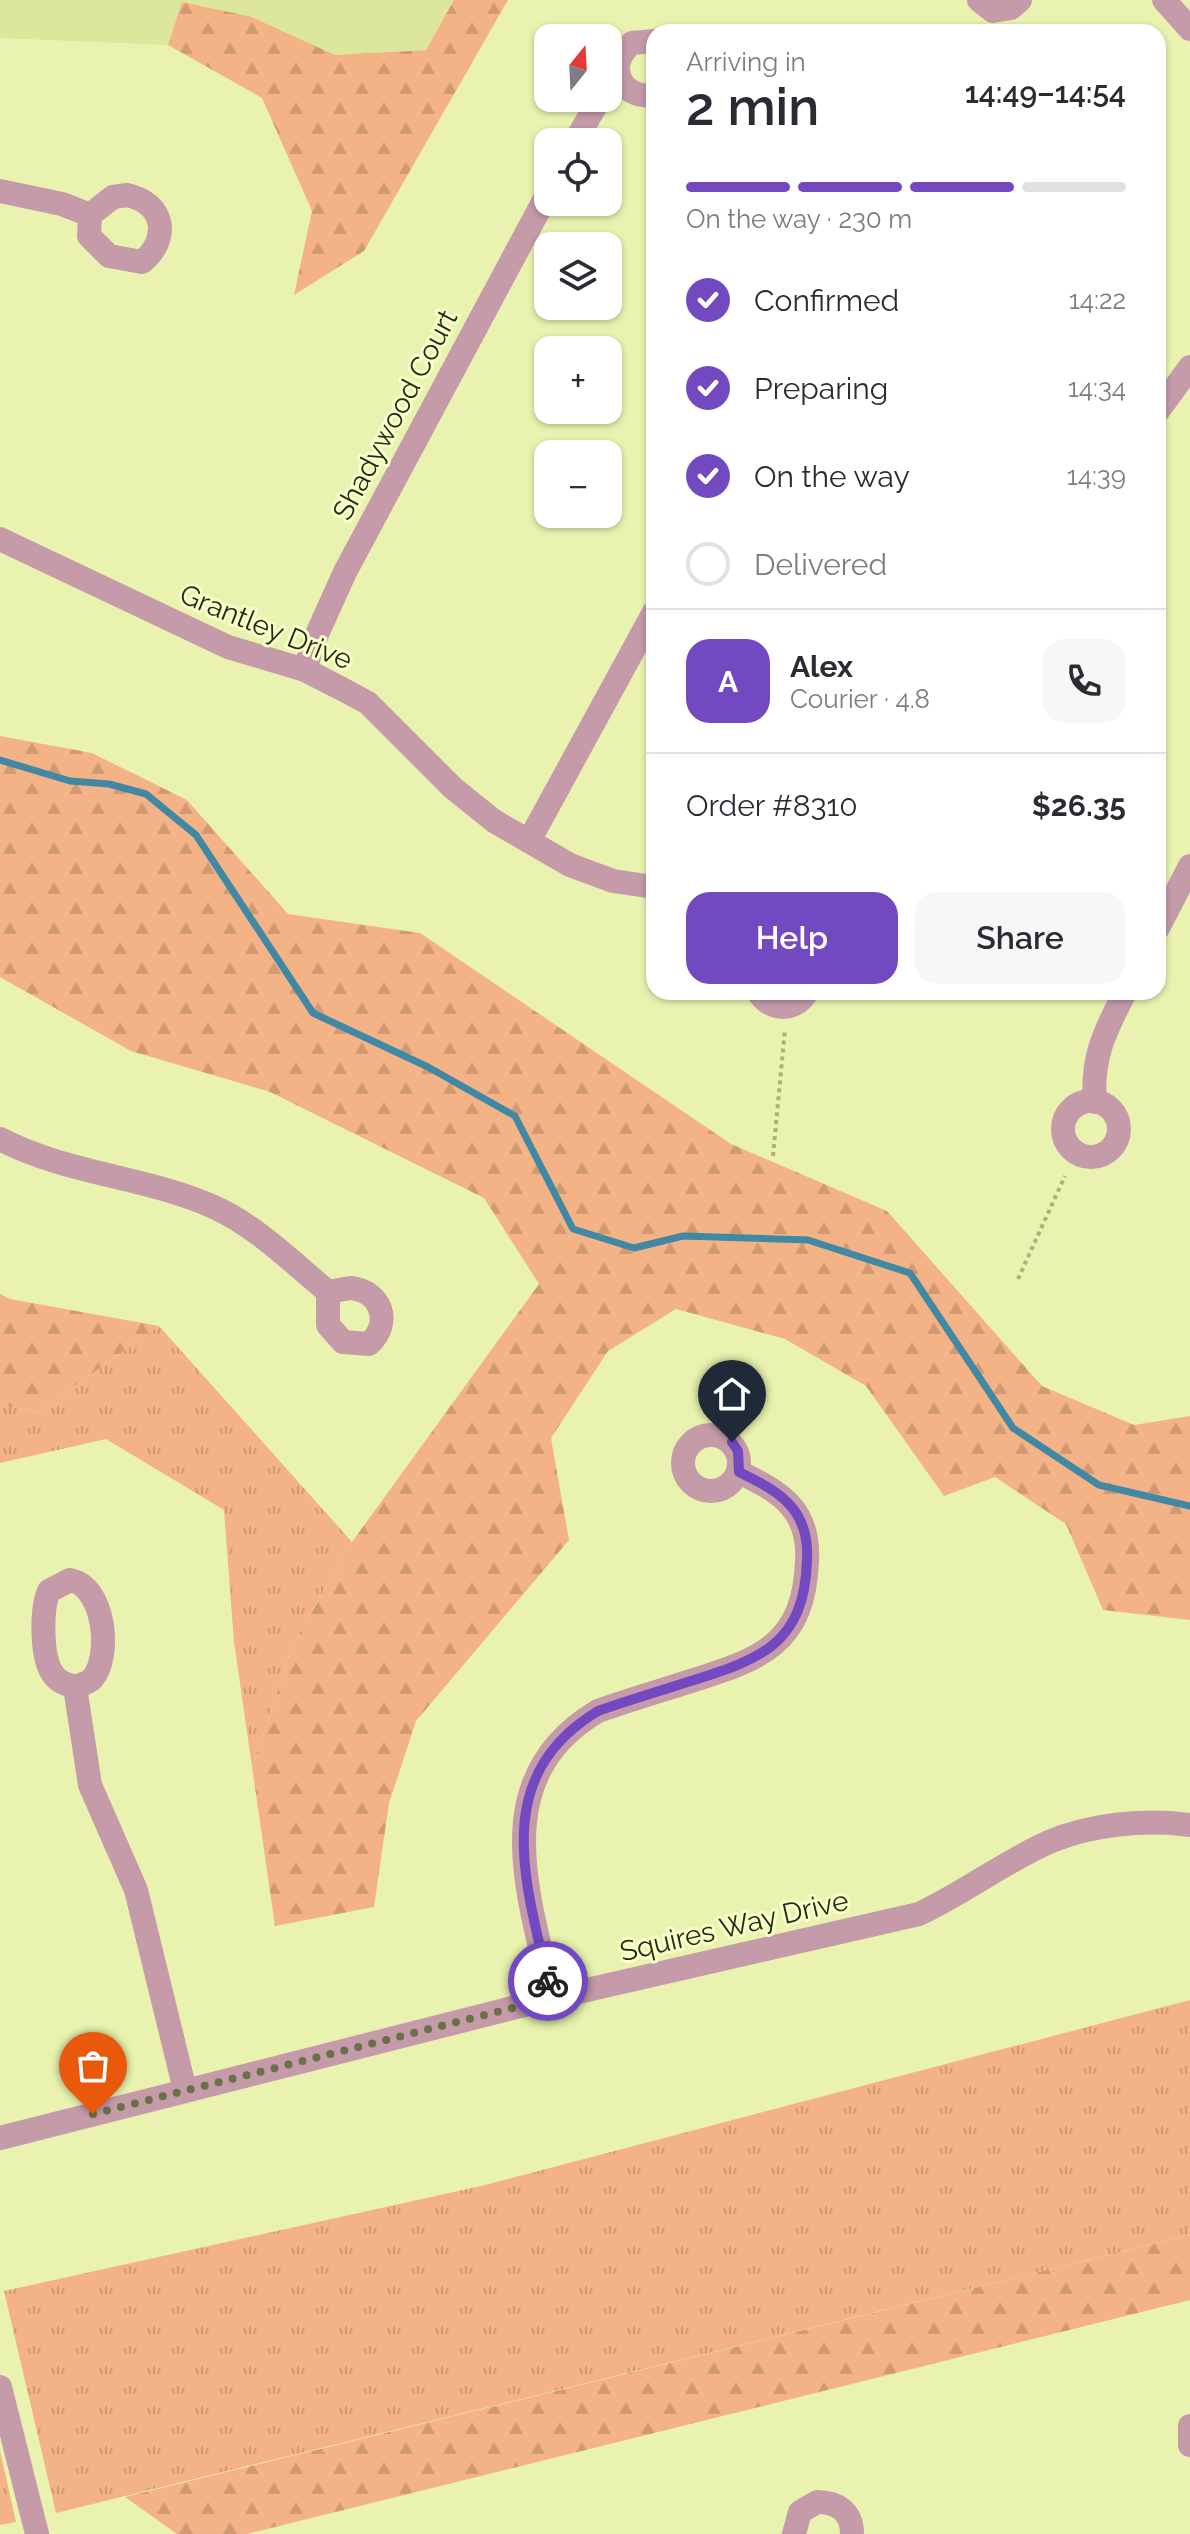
<!DOCTYPE html>
<html lang="en">
<head>
<meta charset="utf-8">
<style>
  :root { --surface:#fff; --page:#f7f7f7; --text:#2b2b33; --muted:#7c7c81; --line:#e1e1e2; --accent:#7249c1 }
  body { margin:0; font-family:Raleway,sans-serif; background:var(--page); color:var(--text); height:100vh; display:flex; flex-direction:column; font-size:30px; white-space:nowrap }
  * { box-sizing:border-box; margin:0 }
  p { font-size:26px; color:var(--muted) }
  .icon { flex:none; width:44px; height:44px; fill:none; stroke:currentColor; stroke-width:2; stroke-linecap:round; stroke-linejoin:round }
  .map { position:relative; flex:1; overflow:hidden }
  .panel { position:absolute; left:646px; top:24px; width:520px; height:976px; display:flex; flex-direction:column; background:var(--surface); border-radius:24px; box-shadow:0 2px 6px #0004 }
  .panel>* { flex:none }
  .needle { width:52px; rotate:18deg }
  .fabs { position:absolute; left:534px; top:24px; display:grid; gap:16px }
  .fabs a { display:grid; place-items:center; width:88px; height:88px; border-radius:16px; background:var(--surface); box-shadow:0 2px 6px #0004; font-size:40px }
  .pin { position:absolute; display:grid; place-items:center; width:68px; height:68px; color:#fff; margin:-82px -34px; border-radius:50% 50% 50% 0; rotate:-45deg; box-shadow:0 0 8px #0007 }
  .pin .icon { rotate:45deg }
  .courier { position:absolute; display:grid; place-items:center; width:80px; height:80px; margin:-40px; border:6px solid #7249c1; border-radius:50%; background:#fff; color:#222; box-shadow:0 2px 10px #0007 }
  .overview em { font-style:normal; font-weight:600 }
  .overview div { display:flex; flex-direction:column-reverse }
  .overview { display:flex; align-items:center; justify-content:space-between; height:136px; padding:0 40px }
  h1 { font-size:52px; font-weight:600; line-height:60px }
  .bar { display:grid; grid-template-columns:repeat(4,1fr); gap:12px 8px; align-content:center; height:96px; padding:0 40px }
  .bar i { height:10px; border-radius:6px; background:var(--line) }
  .bar .active { background:var(--accent) }
  .bar p { grid-column:span 4 }
  .line { display:flex; align-items:center; gap:20px; padding:0 40px; border-top:2px solid var(--line) }
  .line div { flex:1 }
  .round { display:grid; place-items:center; flex:none; width:84px; height:84px; border-radius:24px; background:var(--page) }
  ol { padding:0 40px; list-style:none }
  li { display:flex; align-items:center; gap:24px; height:88px }
  li p { margin-inline-start:auto }
  li .icon { padding:8px; border-radius:50%; background:var(--accent); color:#fff; stroke-width:4 }
  li:last-child { color:var(--muted) }
  li i { width:44px; height:44px; border:4px solid var(--line); border-radius:50% }
  .cta { display:flex; gap:16px; margin-top:auto; padding:16px 40px }
  .cta a { flex:1; height:92px; border-radius:24px; background:var(--accent); color:#fff; font-size:32px; font-weight:600; line-height:92px; text-align:center }
  .cta a+a { background:var(--page); color:var(--text) }
  .map>svg:first-child { display:block }
  .built { fill:#dce79b }
  .grass { fill:url(#grass-tufts) }
  .forest { fill:url(#forest-firs) }
  .lines { fill:none; stroke-linecap:round; stroke-linejoin:round }
  .stream { stroke:#4188a5; stroke-width:7 }
  .path { stroke:#aab17b; stroke-width:4; stroke-dasharray:4 4; stroke-linecap:butt }
  .minor { stroke:#c59baa; stroke-width:24 }
  .done { stroke:#6a7047; stroke-width:8; stroke-dasharray:0 14.4 }
  .route { stroke:#7249c1; stroke-width:10 }
  .labels { text-anchor:middle; dominant-baseline:central; stroke-width:6; stroke-linejoin:round; paint-order:stroke }
  .street-label { font-size:28px; fill:#26290f; stroke:#f6ffc9 }
</style>
</head>
<body>
<div class="map">
<svg width="1190" height="2534" viewBox="0 0 1190 2534">
  <defs>
    <pattern id="grass-tufts" width="24" height="20" patternUnits="userSpaceOnUse" patternTransform="scale(2)"><rect width="24" height="20" fill="#f4b387"/><path d="M3 7l-1-3M5 7V3M7 7l1-3M15 17l-1-3M17 17v-4M19 17l1-3" fill="none" stroke="#d19a73"/></pattern>
    <pattern id="forest-firs" width="22" height="20" patternUnits="userSpaceOnUse" patternTransform="scale(2)"><rect width="22" height="20" fill="#f4b387"/><path d="M5 1l3.5 6h-7zM16 11l3.5 6h-7z" fill="#d19a73"/></pattern>
  </defs>
  <rect width="100%" height="100%" fill="#e9f3af"/>
  <path class="built" d="M0,0H454L426,50L335,55L252,17L182,3L168,45L0,38Z"/>
  <g class="grass">
    <path d="M159,1326L352,1542L293,1644L252,1767L234,1642L224,1510L106,1439L0,1463V1405L38,1412Z"/>
    <path d="M1190,2000V2235L56,2513L4,2291L481,2186Z"/>
    <path d="M0,2451L16,2522L0,2525Z"/>
  </g>
  <g class="forest">
    <path d="M454,0H508L364,251L294,295L312,211L262,98L168,45L182,2L252,17L335,55L426,50Z"/>
    <path d="M0,736L92,753L187,800L288,914L420,933L731,1144L887,1211L1042,1386L1134,1425L1190,1416V1620L1103,1610L1066,1524L995,1477L944,1496L866,1386L785,1339L676,1309L608,1351L551,1438L569,1540L416,1721L389,1803L374,1907L275,1926L252,1767L293,1644L352,1542L539,1284L484,1198L270,1092L131,1051L0,977Z"/>
    <path d="M0,1294L10,1299L159,1326L38,1412L0,1405Z"/>
    <path d="M1190,2235V2300L247,2534H177L125,2497Z"/>
  </g>
  <g class="lines">
    <path class="stream" d="M0,760L70,781L109,784L146,794L196,835L313,1013L428,1067L515,1116L573,1229L634,1248L683,1236L808,1240L910,1273L1013,1428L1099,1485L1190,1506"/>
    <g class="path">
      <path d="M773,1156L785,1029"/>
      <path d="M1018,1279L1065,1176"/>
    </g>
    <g class="minor">
      <path d="M979,0L993,11L1011,8L1020,0"/>
      <path d="M1164,0L1190,29"/>
      <path d="M654,41L632,43C605,64 620,100 654,95"/>
      <path d="M575,142L600,98"/>
      <path d="M0,191L62,204L90,215"/>
      <path d="M127,195C164,203 171,238 142,262L109,256L89,236L90,215L113,197Z"/>
      <path d="M1158,411L1190,367"/>
      <path d="M0,539L228,647L305,670L344,690L368,703L453,788L494,821L570,865L613,881L654,887"/>
      <path d="M305,670L313,643L345,572L548,193"/>
      <path d="M529,841L654,612"/>
      <path d="M1158,928L1190,866"/>
      <path d="M758,992C771,1012 795,1012 807,992"/>
      <circle cx="1091" cy="1129" r="28"/>
      <path d="M1095,1102C1091,1058 1105,1031 1125,992"/>
      <path d="M0,1139C69,1175 146,1176 216,1208C257,1227 293,1263 328,1292"/>
      <path d="M350,1288C382,1291 392,1323 369,1344L343,1342L328,1325V1292Z"/>
      <circle cx="711" cy="1463" r="28"/>
      <path d="M70,1580C105,1586 112,1657 92,1679C88,1683 80,1685 75,1687C66,1684 58,1682 53,1674C41,1658 41,1609 49,1591Z"/>
      <path d="M75,1687L90,1785L136,1890L185,2090"/>
      <path d="M552,1998C529,1895 485,1778 598,1711C629,1700 660,1691 691,1681C761,1659 804,1644 807,1561C810,1509 780,1492 739,1472"/>
      <path d="M0,2138L552,1998L919,1914C964,1893 1004,1862 1049,1842C1091,1824 1145,1819 1190,1825"/>
      <path d="M0,2387L37,2534"/>
      <path d="M1190,2426V2445"/>
      <path d="M794,2534L800,2512L817,2502C838,2502 852,2512 852,2534"/>
    </g>
  </g>
  <g class="lines">
    <path class="done" d="M93,2114L552,1998L548,1981"/>
    <path class="route" d="M548,1981C525,1880 490,1776 598,1711C629,1700 660,1691 691,1681C761,1659 804,1644 807,1561C810,1509 780,1492 739,1472L738,1451L732,1442"/>
  </g>
  <g class="labels">
    <g class="street-label">
      <text transform="translate(395 415) rotate(-62)">Shadywood Court</text>
      <text transform="translate(266 627) rotate(22)">Grantley Drive</text>
      <text transform="translate(734 1926) rotate(-13)">Squires Way Drive</text>
    </g>
  </g>
</svg>
<div class="fabs">
<a><svg class="needle" viewBox="-14 -14 28 28"><path d="M0-13l5 13h-10z" fill="#e53935"/><path d="M0 13l5-13h-10z" fill="#7c7c81"/></svg></a>
<a><svg class="icon" aria-label="locate" viewBox="0 0 24 24"><circle cx="12" cy="12" r="6"/><path d="M12 2v4M12 18v4M2 12h4M18 12h4"/></svg></a>
<a><svg class="icon" aria-label="layers" viewBox="0 0 24 24"><path d="M12 4l9 5-9 5-9-5zM3 14l9 5 9-5"/></svg></a>
<a>+</a>
<a>−</a>
</div>
<div class="pin" style="left:93px;top:2114px;background:#ea580c"><svg class="icon" aria-label="bag" viewBox="0 0 24 24"><path d="M5 8h14l-1 12H6zM9 8a3 3 0 0 1 6 0"/></svg></div>
<div class="pin" style="left:732px;top:1442px;background:#1f2937"><svg class="icon" aria-label="home" viewBox="0 0 24 24"><path d="M3 11l9-7 9 7M6 9v11h12V9"/></svg></div>
<div class="courier" style="left:548px;top:1981px"><svg class="icon" aria-label="bike" viewBox="0 0 24 24"><circle cx="6" cy="16" r="4"/><circle cx="18" cy="16" r="4"/><path d="M6 16l4-8h5l3 8M10 8l3 8H6M13 5h3"/></svg></div>
<section class="panel">
<div class="overview"><div><h1>2 min</h1><p>Arriving in</p></div><em>14:49–14:54</em></div>
<div class="bar"><i class="active"></i><i class="active"></i><i class="active"></i><i></i><p>On the way · 230 m</p></div>
<ol>
<li><svg class="icon" aria-label="check" viewBox="0 0 24 24"><path d="M5 12l5 5 9-10"/></svg>Confirmed<p>14:22</p></li>
<li><svg class="icon" aria-label="check" viewBox="0 0 24 24"><path d="M5 12l5 5 9-10"/></svg>Preparing<p>14:34</p></li>
<li><svg class="icon" aria-label="check" viewBox="0 0 24 24"><path d="M5 12l5 5 9-10"/></svg>On the way<p>14:39</p></li>
<li><i></i>Delivered</li>
</ol>
<div class="line" style="height:144px"><b class="round" style="background:var(--accent);color:#fff">A</b><div><b>Alex</b><p>Courier · 4.8</p></div><a class="round"><svg class="icon" aria-label="phone" viewBox="0 0 24 24"><path d="M5 4h4l2 5-3 2q2 4 5 5l2-3 5 2v4C11 20 4 13 5 4z"/></svg></a></div>
<div class="line" style="height:104px"><div>Order #8310</div><b>$26.35</b></div>
<div class="cta"><a>Help</a><a>Share</a></div>
</section>
</div>
</body>
</html>
